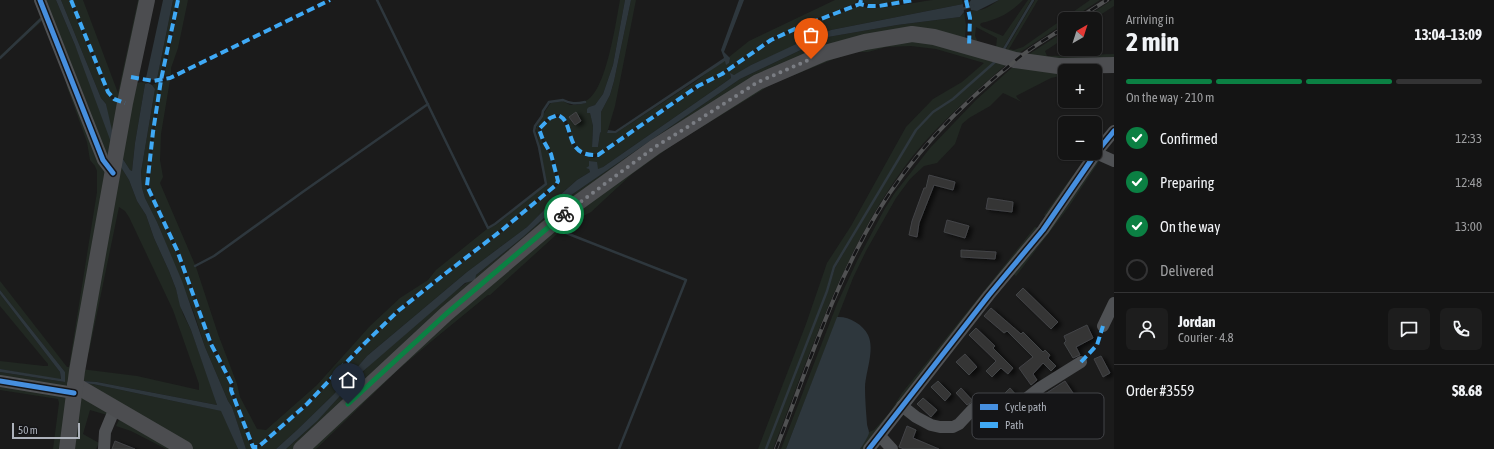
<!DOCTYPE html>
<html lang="en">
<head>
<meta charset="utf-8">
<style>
  :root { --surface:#141414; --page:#1d1d1d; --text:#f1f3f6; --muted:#9d9ea0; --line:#333334; --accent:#0b8043 }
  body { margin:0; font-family:"Asap Condensed",sans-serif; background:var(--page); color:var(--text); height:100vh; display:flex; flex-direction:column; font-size:15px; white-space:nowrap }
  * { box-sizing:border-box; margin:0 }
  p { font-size:13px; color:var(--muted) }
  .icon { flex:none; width:22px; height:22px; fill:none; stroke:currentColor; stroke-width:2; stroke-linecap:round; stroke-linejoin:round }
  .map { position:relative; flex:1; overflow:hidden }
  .sheet { display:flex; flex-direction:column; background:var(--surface); width:380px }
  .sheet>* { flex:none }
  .needle { width:26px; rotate:39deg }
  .buttons { position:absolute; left:1058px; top:12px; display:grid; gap:8px }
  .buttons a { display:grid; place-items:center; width:44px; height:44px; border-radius:6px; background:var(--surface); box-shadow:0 1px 3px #0004,0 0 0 1px var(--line); font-size:20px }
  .scale { position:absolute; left:12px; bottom:10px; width:68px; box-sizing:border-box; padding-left:4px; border:2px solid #adb2bb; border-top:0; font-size:11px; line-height:14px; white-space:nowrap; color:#adb2bb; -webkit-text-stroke:3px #151517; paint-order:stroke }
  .pin { position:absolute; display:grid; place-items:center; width:34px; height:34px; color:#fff; margin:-41px -17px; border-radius:50% 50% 50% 0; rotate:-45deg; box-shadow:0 0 4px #0007 }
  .pin .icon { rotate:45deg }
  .courier { position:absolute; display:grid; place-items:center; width:40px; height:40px; margin:-20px; border:3px solid #0b8043; border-radius:50%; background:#fff; color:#222; box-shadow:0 1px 5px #0007 }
  .summary em { font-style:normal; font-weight:700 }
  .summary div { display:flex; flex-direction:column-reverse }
  .summary { display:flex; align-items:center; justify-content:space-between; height:68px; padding:0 12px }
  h1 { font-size:26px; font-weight:700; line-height:30px }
  .bar { display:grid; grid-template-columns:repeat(4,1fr); gap:6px 4px; align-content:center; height:48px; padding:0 12px }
  .bar i { height:5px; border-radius:3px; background:var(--line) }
  .bar .active { background:var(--accent) }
  .bar p { grid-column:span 4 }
  .line { display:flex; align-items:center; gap:10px; padding:0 12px; border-top:1px solid var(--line) }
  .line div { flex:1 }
  .round { display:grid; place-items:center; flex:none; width:42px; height:42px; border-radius:6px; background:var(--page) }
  ol { padding:0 12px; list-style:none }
  li { display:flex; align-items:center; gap:12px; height:44px }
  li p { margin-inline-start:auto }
  li .icon { padding:4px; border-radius:50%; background:var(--accent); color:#fff; stroke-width:4 }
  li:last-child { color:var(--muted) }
  li i { width:22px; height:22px; border:2px solid var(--line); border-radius:50% }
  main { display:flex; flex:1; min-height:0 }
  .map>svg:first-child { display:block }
  .green { fill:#212822; fill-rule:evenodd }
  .water { fill:#2e373d }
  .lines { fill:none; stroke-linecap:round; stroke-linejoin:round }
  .stream { stroke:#2e373d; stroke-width:2.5 }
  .building { fill:#343435; stroke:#434447; filter:url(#shadow) }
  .minor { stroke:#4f5154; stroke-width:12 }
  .major { stroke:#4c4d50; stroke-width:16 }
  .rail-casing { stroke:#505152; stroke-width:4 }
  .rail { stroke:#151517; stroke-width:2.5; stroke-dasharray:8; stroke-linecap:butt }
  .quiet { stroke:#3fa9f5; stroke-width:4; stroke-dasharray:8 4; stroke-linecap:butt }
  .cycleway-casing { stroke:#151517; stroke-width:8 }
  .cycleway { stroke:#468fdf; stroke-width:5 }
  .done { stroke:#7a7d83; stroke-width:4; stroke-dasharray:0 7.2 }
  .route { stroke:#0b8043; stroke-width:5 }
  .key { fill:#151517; stroke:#434448; stroke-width:1 }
  .key-label { font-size:11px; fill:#adb2bb }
</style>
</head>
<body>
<main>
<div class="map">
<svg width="1114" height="449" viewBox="0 0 1114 449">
  <defs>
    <filter id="shadow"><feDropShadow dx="4" dy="2" stdDeviation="2" flood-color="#0009"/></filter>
  </defs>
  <rect width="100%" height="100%" fill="#1b1b1b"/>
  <g class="green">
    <path d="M34,0H38L107,170L71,378L66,388L0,379V372L65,382V372L0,290V281L67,367H69L97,192V171L95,166L90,160L87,142L67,87L66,80L42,21L0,59V56L41,17Z"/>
    <path d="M43,0H56L75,45L107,112L106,104L101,98L61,0H69L107,93L113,100L122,103L113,155L105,156Z"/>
    <path d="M72,0H83L118,93L138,0H143L122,100L115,98L109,92Z"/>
    <path d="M173,0H177L160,79H157Z"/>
    <path d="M180,0H188L178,48L171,68V75L164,76Z"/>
    <path d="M620,0H625L613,65L603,94L595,105L589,107L593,126L592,146L598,147L600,133L601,132V112L610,95L614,81L631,0H636L615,106L607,133H616L696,81L716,66L726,60L729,61V57L749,41L835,0H857L856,3L796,27L770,39L721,73L698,85L599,153C583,159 573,144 569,131C568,127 568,122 566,119C564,116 560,115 557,114L545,120L538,128L542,141L550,154L557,181L555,184L501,229L445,272L397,310L363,343L306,403L263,441L257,445H254L233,390L234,383L213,343L178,250L149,185L154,132L162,82L170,80L161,134L160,160L163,177L160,183L196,267L218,334L237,384L240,397L257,429L266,430L317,385L370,326L400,298L428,280L436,270L487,229L496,225L547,184L536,129C536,126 548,106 551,103L563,101L570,105H577L586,103L585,101C606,94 616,21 620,0Z"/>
    <path d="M863,0H906L871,5L864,2Z"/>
    <path d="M933,0H962L963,4L831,30L751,65L737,74L734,75L730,74L731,78L724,83L603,167L598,170L589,169L590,172L577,180L551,203L527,227L467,272L367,356L334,394L297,430L276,449H246L232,407L228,401L205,347L194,313L157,222L145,198L142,188L141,172L155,89L152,85L160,82L152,132L146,186L176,251L197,305L210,344L231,384L230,390L237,405L250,444L252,448H258L308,405L365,344L399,312L447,273L503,231L557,186L560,181L552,153L544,140L541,129L550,119L557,117L564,121C568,138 574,156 594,158L699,87L722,75L771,41L797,29L859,6C876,12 913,2 933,0Z"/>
    <path d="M999,0H1023C1010,13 999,19 981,23L980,25L982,27L1003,36L1028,0H1031L1003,48L1006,49L1035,0H1038L1009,49L1014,50L1023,47L1090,0H1100L1071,19H1065V23L1016,55L976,45L972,40L971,10C981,13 991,5 999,0ZM976,27L997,38L996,48L978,42L975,36Z"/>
    <path d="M1112,0H1114V6L1094,19H1083Z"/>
    <path d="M964,12L966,25L965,38L869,36L676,128L296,449H286C319,422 345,388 376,359C399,338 423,317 447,297C457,289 468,283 476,275L523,237L564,200L740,79L828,37L897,25L960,17Z"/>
    <path d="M1065,31V38L1045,51L1047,56L1114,54V62L1026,56Z"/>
    <path d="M914,40L929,42L996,61L953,99L933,112L916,130L906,145L834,267L826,291L766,449H758L806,324L827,263L851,226L906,127L933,99L962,82L984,63L936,49L911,46L886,47L868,52H856L834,59L772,84L674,144L632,174L591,212L568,224L490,295H488L433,340L399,369L316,449H307L501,274L643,161L749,94L856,48Z"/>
    <path d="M997,60L1009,62C975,92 940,122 912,157C845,243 812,349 773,449H766L827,292L835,268L907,145L917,130L933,112L953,100Z"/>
    <path d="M1016,64L1065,71V75L1051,78L1016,96L1018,99L1022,102L1003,93L990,106L969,118L962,124L955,144L937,163L924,166L910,179L896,198L866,251L853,278L786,449H781L837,304L857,261L884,210L894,194L930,148L976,100Z"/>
    <path d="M141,82L148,83L145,84L135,143L132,171L130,170L121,156L137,83Z"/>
    <path d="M1089,153L1046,217L1044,215Z"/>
    <path d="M1100,160L1068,208L1016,276L1013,274L1096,161Z"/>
    <path d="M119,164L129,180L137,201L146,215L154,238L169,271L176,289L183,314L191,330L214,394L217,405L97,382L82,381L81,383L93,384L222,411L238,449H191L79,383L81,369L137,376L199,390V384L173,310L129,217L125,211L119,207L89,352L84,355Z"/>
    <path d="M1035,227L1038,228L864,449H860L869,432L874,430L890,412L902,393Z"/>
    <path d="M0,294L60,372L61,380L0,369V361L44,366H48V364L0,306Z"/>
    <path d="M0,385L67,396L62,449H53L59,403L58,399L0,390Z"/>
    <path d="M81,397L107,409V415L90,410L83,434L99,443L96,449H70Z"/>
    <path d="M120,418L177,449H166L131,431L116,426Z"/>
  </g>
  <g class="water">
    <path d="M56,0H61L101,98L106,104L114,139L112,145L75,45Z"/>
    <path d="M163,0H173L157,79L154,80L146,78Z"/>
    <path d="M625,0H631L614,81L610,95L601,112V132L600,133L598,147H592L593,126L590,113H587V109L589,107L595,105L603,94L613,65Z"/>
    <path d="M739,0H744L724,52L730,58L729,63L726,65L725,61L616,133H607L608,130L615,131L724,58L721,50Z"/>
    <path d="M971,0H999L977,11L971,10L969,3Z"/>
    <path d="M963,4L964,12L960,17L897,25L828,37L740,79L564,200L523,237L476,275L475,280L465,283L361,373L317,421L296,440L286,449H276L297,430L334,394L367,356L467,272L527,227L551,203L577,180L590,172L589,169L586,168L589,166V161L597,162L598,169L603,167L724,83L731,78L730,73L734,75L751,65L805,40L831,30Z"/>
    <path d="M148,83L152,85L155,89L141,172L142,188L145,198L157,222L182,281L205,347L228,401L232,407L246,449H238L221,411L93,384L81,383L82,381L97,382L217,405L191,330L180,306L176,289L169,271L154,238L146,215L137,201L129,180L119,164L121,156L130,170L132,171L135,143L145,84Z"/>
    <path d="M0,290L65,372V382L0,372V369L61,379L60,372L0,294Z"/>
    <path d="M837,317C848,316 863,324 868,335C875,350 866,370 865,387C865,399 866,412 867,424C867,426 869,430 869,433C868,437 863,445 860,449H786Z"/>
  </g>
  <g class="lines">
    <g class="stream">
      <path d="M377,0L488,228L495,224L546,184L539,147L534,131L535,126L542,116L543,111L549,102L563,100C571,104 576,104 585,102"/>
      <path d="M962,9L973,6"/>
      <path d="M1004,49L1033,0"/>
      <path d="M0,58L41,19"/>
      <path d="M561,231L686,280L619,449"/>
      <path d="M195,266L214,256L304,191L428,104"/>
      <path d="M766,449L827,291L834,267L907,145L916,130L933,112L953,99L996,61"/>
    </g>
  </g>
  <g class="building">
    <path d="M576,112L581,121L575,125L569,117Z"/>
    <path d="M929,175L955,182L953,190L934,185L919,223L917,237L909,235L912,221L924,188H926Z"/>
    <path d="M988,198L1013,202L1012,212L986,209Z"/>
    <path d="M947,220L969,226L965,238L944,232Z"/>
    <path d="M961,250L996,252L995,259L961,257Z"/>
    <path d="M1023,288L1058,322L1051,329L1016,295Z"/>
    <path d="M991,308L1021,334L1023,332L1043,352L1045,350L1050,355L1048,358L1056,366L1051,371L1043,363L1033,374L1037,380L1031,385L1019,368L1033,357L1007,331L1004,333L984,316Z"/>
    <path d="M1087,325L1093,338L1076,347L1080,355L1073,358L1064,343L1066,341L1064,336Z"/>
    <path d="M976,328L995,346L993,348L1013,368L1008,374L1001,368L992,377L986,371L996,361L969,335Z"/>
    <path d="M965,354L977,367L969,375L956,362Z"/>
    <path d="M1101,356L1110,373L1103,377L1094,359Z"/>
    <path d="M938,381L951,394L945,401L931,387Z"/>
    <path d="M1065,381L1073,393L1055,404L1056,406L1047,411L1039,398Z"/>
    <path d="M961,388L973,401L967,405L956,393Z"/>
    <path d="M1010,388L1017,396L1015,398L1010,399L1004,394Z"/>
    <path d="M923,398L937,410L931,417L917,404Z"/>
    <path d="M907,426L916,430L913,438L939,449H904L899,447Z"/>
    <path d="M115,441L135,449H112Z"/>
  </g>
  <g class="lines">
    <g class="minor">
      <path d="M40,0L103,160L113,173"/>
      <path d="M1096,153L1114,161"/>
      <path d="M1103,326L1114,303"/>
      <path d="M0,381L74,393"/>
      <path d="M902,406L916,417L931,425L940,427H953L959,424L973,409L980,405L1004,408L1018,405L1041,387L1081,362"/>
      <path d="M880,436L892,449"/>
      <path d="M104,449L105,432L115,408"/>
      <path d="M869,449L989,295L1043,230L1096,153L1114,131"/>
    </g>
    <g class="major">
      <path d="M75,385L185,449"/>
      <path d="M67,449L77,371L125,103L147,0"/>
      <path d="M301,449L446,314L572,207L655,147L758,82L825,53L865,42L912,34L934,37L1015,60L1058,66L1114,65"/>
    </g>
    <g class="rail-casing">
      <g id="rail">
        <path d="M1077,19L1107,0"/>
        <path d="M776,449C807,370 833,286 877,213C913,153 961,104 1015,61C1030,48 1048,38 1065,27"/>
      </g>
    </g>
    <use href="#rail" class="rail"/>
    <g class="quiet">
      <path d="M71,0L108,92L114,99L125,103"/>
      <path d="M178,0L161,80L153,132L147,186L177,250L211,344L232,384L231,390L253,447H258L264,442L307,404L364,344L398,311L446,273L502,230L556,185L558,181L551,154L543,140L539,129L550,118L558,115C576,122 562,157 598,155L698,86L722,74L771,40L797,28L860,4"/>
      <path d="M861,0L860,4L868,6H879L914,0"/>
      <path d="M966,0L970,18L969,47"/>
      <path d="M131,77L153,81L170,78L330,0"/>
      <path d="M1081,362L1097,345L1103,326"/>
    </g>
    <g class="cycleway-casing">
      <g id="cycleway">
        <path d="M40,0L103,160L113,173"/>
        <path d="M0,381L74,393"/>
        <path d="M869,449L989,295L1043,230L1096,153L1114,131"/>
      </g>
    </g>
    <use href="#cycleway" class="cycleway"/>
  </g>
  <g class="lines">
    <path class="done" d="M564,214L655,147L681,131L758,82L811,59"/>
    <path class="route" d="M348,404L446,314L564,214"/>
  </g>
  <rect x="972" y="393" width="132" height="46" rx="6" class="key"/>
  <rect x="980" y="404" width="18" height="6" fill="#468fdf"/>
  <rect x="980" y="422" width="18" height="6" fill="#3fa9f5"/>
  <g class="key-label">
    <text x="1005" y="411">Cycle path</text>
    <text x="1005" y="429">Path</text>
  </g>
</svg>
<div class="buttons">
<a><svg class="needle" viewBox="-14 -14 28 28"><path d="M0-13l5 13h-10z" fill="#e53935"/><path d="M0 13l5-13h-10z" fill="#9d9ea0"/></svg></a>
<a>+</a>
<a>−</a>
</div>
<div class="scale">50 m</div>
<div class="pin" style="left:811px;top:59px;background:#ea580c"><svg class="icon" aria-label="bag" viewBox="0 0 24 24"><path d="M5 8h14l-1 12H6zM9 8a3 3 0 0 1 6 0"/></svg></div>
<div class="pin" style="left:348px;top:404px;background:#1f2937"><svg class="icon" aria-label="home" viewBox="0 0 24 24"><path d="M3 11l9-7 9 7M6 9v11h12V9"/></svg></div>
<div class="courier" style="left:564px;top:214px"><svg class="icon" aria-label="bike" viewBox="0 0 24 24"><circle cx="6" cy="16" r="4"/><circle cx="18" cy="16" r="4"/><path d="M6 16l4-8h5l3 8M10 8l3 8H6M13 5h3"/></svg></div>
</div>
<section class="sheet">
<div class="summary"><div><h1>2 min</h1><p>Arriving in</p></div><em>13:04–13:09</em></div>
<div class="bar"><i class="active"></i><i class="active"></i><i class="active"></i><i></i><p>On the way · 210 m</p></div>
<ol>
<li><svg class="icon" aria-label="check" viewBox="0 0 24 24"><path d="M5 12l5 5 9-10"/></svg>Confirmed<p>12:33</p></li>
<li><svg class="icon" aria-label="check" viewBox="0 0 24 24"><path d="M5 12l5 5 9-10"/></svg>Preparing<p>12:48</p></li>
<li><svg class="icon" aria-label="check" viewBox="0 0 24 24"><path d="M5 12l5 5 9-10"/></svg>On the way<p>13:00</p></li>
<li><i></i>Delivered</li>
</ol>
<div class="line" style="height:72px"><a class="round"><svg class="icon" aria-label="person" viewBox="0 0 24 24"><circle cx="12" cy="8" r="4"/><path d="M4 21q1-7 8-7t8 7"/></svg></a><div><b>Jordan</b><p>Courier · 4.8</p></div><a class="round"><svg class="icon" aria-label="chat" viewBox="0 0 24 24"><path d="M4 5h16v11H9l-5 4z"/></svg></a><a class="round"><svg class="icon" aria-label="phone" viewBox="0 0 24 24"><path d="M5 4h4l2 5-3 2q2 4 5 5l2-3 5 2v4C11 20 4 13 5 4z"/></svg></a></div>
<div class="line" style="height:52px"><div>Order #3559</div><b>$8.68</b></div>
</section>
</main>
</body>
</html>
